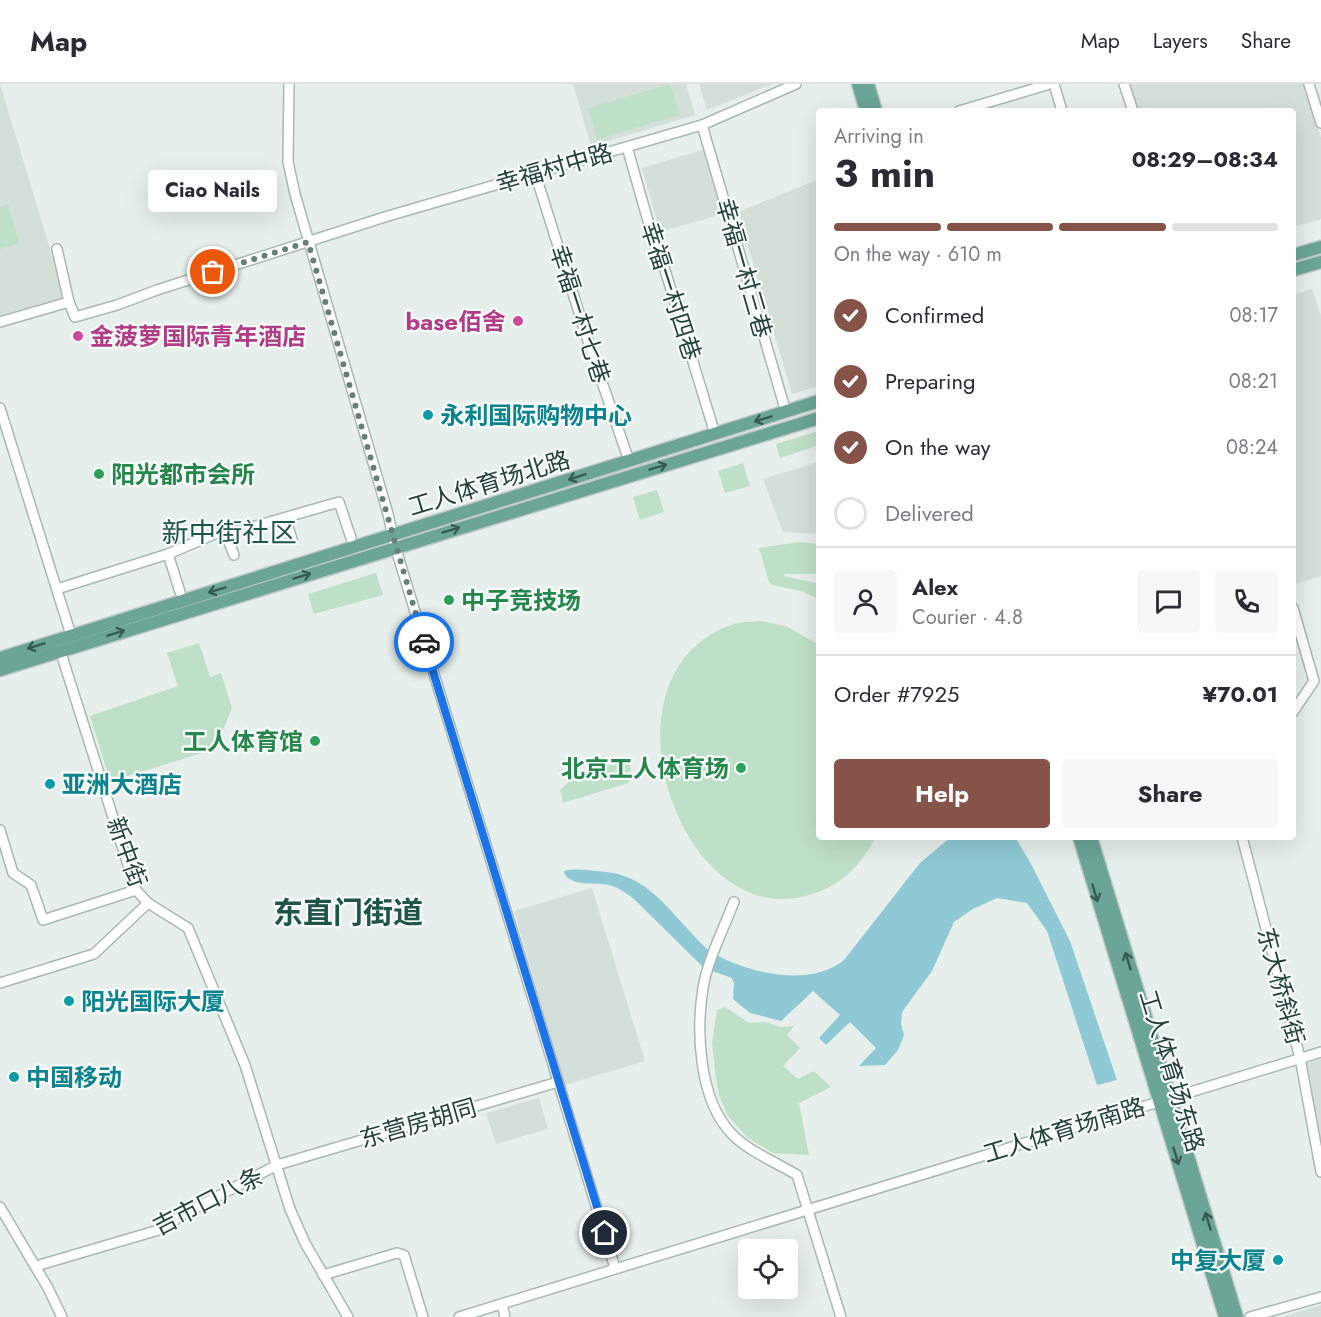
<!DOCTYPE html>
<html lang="en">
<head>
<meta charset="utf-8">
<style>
  :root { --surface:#fff; --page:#f7f7f7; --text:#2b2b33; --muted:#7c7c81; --line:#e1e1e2; --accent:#855347 }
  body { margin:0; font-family:Jost,"Noto Sans SC",sans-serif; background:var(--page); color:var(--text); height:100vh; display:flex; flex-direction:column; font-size:22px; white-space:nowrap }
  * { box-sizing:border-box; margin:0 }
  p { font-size:20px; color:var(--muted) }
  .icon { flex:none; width:33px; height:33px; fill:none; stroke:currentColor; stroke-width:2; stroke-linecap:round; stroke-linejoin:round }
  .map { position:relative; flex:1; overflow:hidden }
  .drawer { position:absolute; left:816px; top:24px; width:480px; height:732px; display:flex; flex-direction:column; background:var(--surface); border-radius:6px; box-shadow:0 6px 24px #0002 }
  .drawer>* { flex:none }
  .tools { position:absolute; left:738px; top:1155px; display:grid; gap:12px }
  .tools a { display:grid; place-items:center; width:60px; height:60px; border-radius:6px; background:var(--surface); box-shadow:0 6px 24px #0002; font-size:30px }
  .pin { position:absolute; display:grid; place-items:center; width:51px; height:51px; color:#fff; margin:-26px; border:3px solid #fff; border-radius:50%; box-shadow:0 2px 6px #0007 }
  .courier { position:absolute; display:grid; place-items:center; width:60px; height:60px; margin:-30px; border:4px solid #1a73e8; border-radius:50%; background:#fff; color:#222; box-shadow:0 2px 8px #0007 }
  .bubble { position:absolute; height:42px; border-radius:6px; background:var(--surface); box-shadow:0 6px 24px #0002; font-size:20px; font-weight:700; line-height:42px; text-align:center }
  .summary em { font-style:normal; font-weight:700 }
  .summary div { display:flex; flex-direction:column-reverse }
  .summary { display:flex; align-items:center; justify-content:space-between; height:102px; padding:0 18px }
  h1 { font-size:39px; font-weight:700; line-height:45px }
  .bar { display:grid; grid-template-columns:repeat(4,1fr); gap:9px 6px; align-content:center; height:72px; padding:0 18px }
  .bar i { height:8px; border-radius:4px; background:var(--line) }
  .bar .selected { background:var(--accent) }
  .bar p { grid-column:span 4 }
  .line { display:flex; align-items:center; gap:15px; padding:0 18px; border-top:2px solid var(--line) }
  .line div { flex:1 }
  .round { display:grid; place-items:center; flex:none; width:63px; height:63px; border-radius:6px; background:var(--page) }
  ol { padding:0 18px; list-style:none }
  li { display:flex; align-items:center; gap:18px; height:66px }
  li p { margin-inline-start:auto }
  li .icon { padding:6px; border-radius:50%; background:var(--accent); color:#fff; stroke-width:4 }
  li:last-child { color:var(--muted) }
  li i { width:33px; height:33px; border:3px solid var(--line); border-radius:50% }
  .cta { display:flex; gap:12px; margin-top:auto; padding:12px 18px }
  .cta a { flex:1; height:69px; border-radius:6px; background:var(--accent); color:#fff; font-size:24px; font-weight:700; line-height:69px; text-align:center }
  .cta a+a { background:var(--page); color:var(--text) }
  header { display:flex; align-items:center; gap:36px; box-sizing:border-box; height:84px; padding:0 30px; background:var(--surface); border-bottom:2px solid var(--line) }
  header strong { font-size:28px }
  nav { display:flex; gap:33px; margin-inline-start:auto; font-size:21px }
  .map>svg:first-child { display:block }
  .built { fill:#d4dfda }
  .green { fill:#bfe0c8 }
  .water { fill:#8ec9d4 }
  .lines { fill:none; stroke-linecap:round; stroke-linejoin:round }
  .minor-casing { stroke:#a8b8b2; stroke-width:12 }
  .major-casing { stroke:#c2cac8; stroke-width:15 }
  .minor { stroke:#fff; stroke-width:9 }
  .major { stroke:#6aa596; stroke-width:12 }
  .oneway { stroke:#365b51 }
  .done { stroke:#687f78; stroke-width:6; stroke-dasharray:0 10.8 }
  .route { stroke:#1a73e8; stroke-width:8 }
  .hotel-dot { fill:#d1479c; stroke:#f7fbf9; stroke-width:2 }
  .culture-dot { fill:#0f9aa8; stroke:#f7fbf9; stroke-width:2 }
  .leisure-dot { fill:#2e9e5b; stroke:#f7fbf9; stroke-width:2 }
  .labels { text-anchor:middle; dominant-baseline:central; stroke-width:4.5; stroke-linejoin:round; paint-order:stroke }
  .street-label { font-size:24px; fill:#24423a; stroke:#f7fbf9 }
  .hotel-label { font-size:24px; font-weight:bold; fill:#b23c85; stroke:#f7fbf9; text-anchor:end }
  .culture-label { font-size:24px; font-weight:bold; fill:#0d838f; stroke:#f7fbf9; text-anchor:start }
  .leisure-label { font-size:24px; font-weight:bold; fill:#27864d; stroke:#f7fbf9; text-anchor:start }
  .quarter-label { font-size:27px; fill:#1f5548; stroke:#f7fbf9 }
  .district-label { font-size:30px; font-weight:bold; fill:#1f5548; stroke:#f7fbf9 }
</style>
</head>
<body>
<header>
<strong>Map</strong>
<nav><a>Map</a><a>Layers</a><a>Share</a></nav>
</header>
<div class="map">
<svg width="1321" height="1233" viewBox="0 0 1321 1233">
  <rect width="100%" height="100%" fill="#e6efeb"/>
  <g class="built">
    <path d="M0,0L65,214L0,232Z"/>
    <path d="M573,0H686L695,31L591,62Z"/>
    <path d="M699,0H773L707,26Z"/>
    <path d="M1130,0H1304L1321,54V135L1293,143V27H1139Z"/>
    <path d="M703,66L722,130L660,148L642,84Z"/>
    <path d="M819,95V302L792,310L738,128Z"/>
    <path d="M1312,205L1321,231V492L1293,501V211Z"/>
    <path d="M819,378V450L783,448L763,395Z"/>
    <path d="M592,804L645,977L565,1001L514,827Z"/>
    <path d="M1321,975V1063L1305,980Z"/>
    <path d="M539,1014L548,1045L496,1060L486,1029Z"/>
    <path d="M1321,1221V1233H1281Z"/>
  </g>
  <g class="green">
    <path d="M670,0L680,31L597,55L588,24Z"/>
    <path d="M8,120L19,159L0,165V123Z"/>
    <path d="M819,347V361L780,374L776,360Z"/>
    <path d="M743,379L750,402L725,409L718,387Z"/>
    <path d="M657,406L664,428L640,436L633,413Z"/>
    <path d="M800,458L819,460V490H785L784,492L819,500V515L801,507L772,501L769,498L759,464Z"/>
    <path d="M376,489L383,511L314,530L308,510Z"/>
    <path d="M761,537L786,542L819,561V753H876C860,782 842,801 810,811C678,851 591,586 734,540C743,537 753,538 761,537Z"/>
    <path d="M199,559L210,593L221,589L232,624L215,665L115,696L108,690L90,632L178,602L167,569Z"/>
    <path d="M629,675L632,694L628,699L563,719L560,706L575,692Z"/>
    <path d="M725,923L749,939L766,938L780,943L794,942L787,951L800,964L783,982L798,995L814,987L831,1003L799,1019L809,1071L773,1069L748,1054L728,1032L719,1012L715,987L712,959L717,926Z"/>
  </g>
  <path class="water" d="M951,753H1015L1030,778L1070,857L1117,996L1097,1001L1047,847L1027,819L997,814L973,825L954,838L932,887L902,928L901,940L904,951L898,966L885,981L859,982L876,964L850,938L826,961L819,954L840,931L813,907L781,937L750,929L733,915L734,900L732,894L704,884L634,815C626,809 618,803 609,801C595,798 571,803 564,789V787C574,784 586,786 596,787C641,789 658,813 686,843C694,852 703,863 713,869C747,889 811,904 844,876L920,779Z"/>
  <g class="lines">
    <g class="minor-casing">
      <g id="minor">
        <path d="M289,0L288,78L295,110L388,430L395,462L615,1184"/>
        <path d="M1054,0L1062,27"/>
        <path d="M1124,0L1133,27"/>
        <path d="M1309,0L1321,39"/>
        <path d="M959,27L1050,0"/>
        <path d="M702,41L786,328"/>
        <path d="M627,63L658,172L665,186L715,350"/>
        <path d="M535,89L587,254L627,371"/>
        <path d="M57,165L69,218L75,233L117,221L157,206L388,132L702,41L796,0"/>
        <path d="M0,238L69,218"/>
        <path d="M0,324L71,551"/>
        <path d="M285,434L292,455"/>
        <path d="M224,446L234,471"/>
        <path d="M57,505L168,470"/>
        <path d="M180,508L168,470L224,446L238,447L339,418L351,454"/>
        <path d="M1293,524L1314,597L1293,628"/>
        <path d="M60,566L136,806L148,819L188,844L245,981L290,1125L305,1159L348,1233"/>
        <path d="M0,746L13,789L31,801L43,836L136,806"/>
        <path d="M1242,753L1300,974L1321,1088"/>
        <path d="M734,818C724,843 707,878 703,904C696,948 699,1015 731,1049C746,1066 777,1079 797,1091L841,1233"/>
        <path d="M0,899L94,870L148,819"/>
        <path d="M0,1123L48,1204L62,1233"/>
        <path d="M36,1182L162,1145L182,1131L277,1081L558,998"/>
        <path d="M323,1191L397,1169L404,1171L423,1233"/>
        <path d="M502,1220L505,1233"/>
        <path d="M459,1233L1321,968"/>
        <path d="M1250,1233L1321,1213"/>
      </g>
    </g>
    <g class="major-casing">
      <g id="major">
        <path d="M858,0L866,27"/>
        <path d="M868,0L876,27"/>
        <path d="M1293,171L1321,163"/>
        <path d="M1293,186L1321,178"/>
        <path d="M0,574L819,317"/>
        <path d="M0,586L819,334"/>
        <path d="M1079,753L1225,1233"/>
        <path d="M1091,753L1237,1233"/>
      </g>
    </g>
    <use href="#minor" class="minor"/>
    <use href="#major" class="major"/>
  </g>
  <defs><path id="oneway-shaft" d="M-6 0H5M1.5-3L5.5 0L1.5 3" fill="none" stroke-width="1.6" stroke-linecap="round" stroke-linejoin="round" transform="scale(1.5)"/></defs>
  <g class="oneway">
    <use href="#oneway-shaft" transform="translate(763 335) rotate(163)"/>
    <use href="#oneway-shaft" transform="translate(658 383) rotate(-17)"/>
    <use href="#oneway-shaft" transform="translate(577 393) rotate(162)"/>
    <use href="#oneway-shaft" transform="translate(451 446) rotate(-17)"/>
    <use href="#oneway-shaft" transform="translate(302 492) rotate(-17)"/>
    <use href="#oneway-shaft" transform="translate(217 506) rotate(163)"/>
    <use href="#oneway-shaft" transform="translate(116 549) rotate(-17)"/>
    <use href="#oneway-shaft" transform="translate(36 562) rotate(163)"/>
    <use href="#oneway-shaft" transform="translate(1095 809) rotate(73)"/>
    <use href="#oneway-shaft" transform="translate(1128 877) rotate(-107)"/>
    <use href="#oneway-shaft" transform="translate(1176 1072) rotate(73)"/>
    <use href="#oneway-shaft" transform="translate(1208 1137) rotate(-107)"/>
  </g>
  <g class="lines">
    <path class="done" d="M213,188L308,158L424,558"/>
    <path class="route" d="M424,558L605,1149"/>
  </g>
  <g class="hotel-dot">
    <circle cx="518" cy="237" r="6"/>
    <circle cx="78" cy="252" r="6"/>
  </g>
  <g class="culture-dot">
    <circle cx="428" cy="331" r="6"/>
    <circle cx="50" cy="700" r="6"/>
    <circle cx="69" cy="917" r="6"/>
    <circle cx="14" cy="993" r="6"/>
    <circle cx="1278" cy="1176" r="6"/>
  </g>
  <g class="leisure-dot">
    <circle cx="99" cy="390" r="6"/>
    <circle cx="449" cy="516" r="6"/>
    <circle cx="315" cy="657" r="6"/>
    <circle cx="741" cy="684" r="6"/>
  </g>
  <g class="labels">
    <g class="street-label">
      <text transform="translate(554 84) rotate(-16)">幸福村中路</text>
      <text transform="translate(744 184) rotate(74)">幸福一村三巷</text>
      <text transform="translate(671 207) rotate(72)">幸福一村四巷</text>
      <text transform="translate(580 230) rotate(72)">幸福一村七巷</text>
      <text transform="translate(489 399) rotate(-17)">工人体育场北路</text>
      <text transform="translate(127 768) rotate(70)">新中街</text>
      <text transform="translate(1281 902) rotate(75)">东大桥斜街</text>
      <text transform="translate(1172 987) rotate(73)">工人体育场东路</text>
      <text transform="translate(418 1039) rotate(-16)">东营房胡同</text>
      <text transform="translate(1064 1046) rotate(-17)">工人体育场南路</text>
      <text transform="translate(208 1117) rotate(-27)">吉市口八条</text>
    </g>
    <g class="hotel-label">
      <text x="506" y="237">base佰舍</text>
      <text x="90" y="252" text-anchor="start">金菠萝国际青年酒店</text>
    </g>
    <g class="culture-label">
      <text x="440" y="331">永利国际购物中心</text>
      <text x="62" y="700">亚洲大酒店</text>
      <text x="81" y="917">阳光国际大厦</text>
      <text x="26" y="993">中国移动</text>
      <text x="1266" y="1176" text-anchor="end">中复大厦</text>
    </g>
    <g class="leisure-label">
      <text x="111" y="390">阳光都市会所</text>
      <text x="461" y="516">中子竞技场</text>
      <text x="303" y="657" text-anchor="end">工人体育馆</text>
      <text x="729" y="684" text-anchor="end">北京工人体育场</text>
    </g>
    <g class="quarter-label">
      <text x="229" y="448">新中街社区</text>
    </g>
    <g class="district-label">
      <text x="348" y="828">东直门街道</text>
    </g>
  </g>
</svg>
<div class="tools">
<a><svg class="icon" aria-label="locate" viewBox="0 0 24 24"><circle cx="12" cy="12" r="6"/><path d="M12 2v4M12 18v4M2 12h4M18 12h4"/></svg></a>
</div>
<div class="pin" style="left:213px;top:188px;background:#ea580c"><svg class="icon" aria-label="bag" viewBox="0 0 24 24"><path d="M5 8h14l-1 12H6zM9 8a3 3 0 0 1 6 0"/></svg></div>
<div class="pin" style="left:605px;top:1149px;background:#1f2937"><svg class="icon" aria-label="home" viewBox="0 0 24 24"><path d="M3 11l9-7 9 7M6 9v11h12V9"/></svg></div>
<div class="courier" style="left:424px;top:558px"><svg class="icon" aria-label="car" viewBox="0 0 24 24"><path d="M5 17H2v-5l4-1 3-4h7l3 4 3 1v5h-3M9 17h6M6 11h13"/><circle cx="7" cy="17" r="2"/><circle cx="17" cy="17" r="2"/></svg></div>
<div class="bubble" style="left:148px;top:86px;width:129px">Ciao Nails</div>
<section class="drawer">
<div class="summary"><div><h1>3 min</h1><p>Arriving in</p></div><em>08:29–08:34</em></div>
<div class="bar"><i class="selected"></i><i class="selected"></i><i class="selected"></i><i></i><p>On the way · 610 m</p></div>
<ol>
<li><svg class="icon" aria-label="check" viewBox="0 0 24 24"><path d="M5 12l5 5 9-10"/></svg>Confirmed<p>08:17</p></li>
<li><svg class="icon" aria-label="check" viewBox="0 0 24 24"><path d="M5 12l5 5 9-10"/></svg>Preparing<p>08:21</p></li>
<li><svg class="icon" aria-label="check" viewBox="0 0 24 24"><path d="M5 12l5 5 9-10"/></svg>On the way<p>08:24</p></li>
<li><i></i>Delivered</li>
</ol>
<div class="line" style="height:108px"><a class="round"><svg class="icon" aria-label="person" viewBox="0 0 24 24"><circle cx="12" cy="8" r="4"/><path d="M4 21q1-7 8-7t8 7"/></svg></a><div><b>Alex</b><p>Courier · 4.8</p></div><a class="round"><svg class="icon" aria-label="chat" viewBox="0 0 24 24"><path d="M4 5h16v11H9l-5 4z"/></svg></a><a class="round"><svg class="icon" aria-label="phone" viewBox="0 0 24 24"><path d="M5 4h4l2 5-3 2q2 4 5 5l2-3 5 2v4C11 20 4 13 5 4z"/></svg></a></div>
<div class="line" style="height:78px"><div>Order #7925</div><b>¥70.01</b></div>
<div class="cta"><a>Help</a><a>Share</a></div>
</section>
</div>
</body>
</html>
